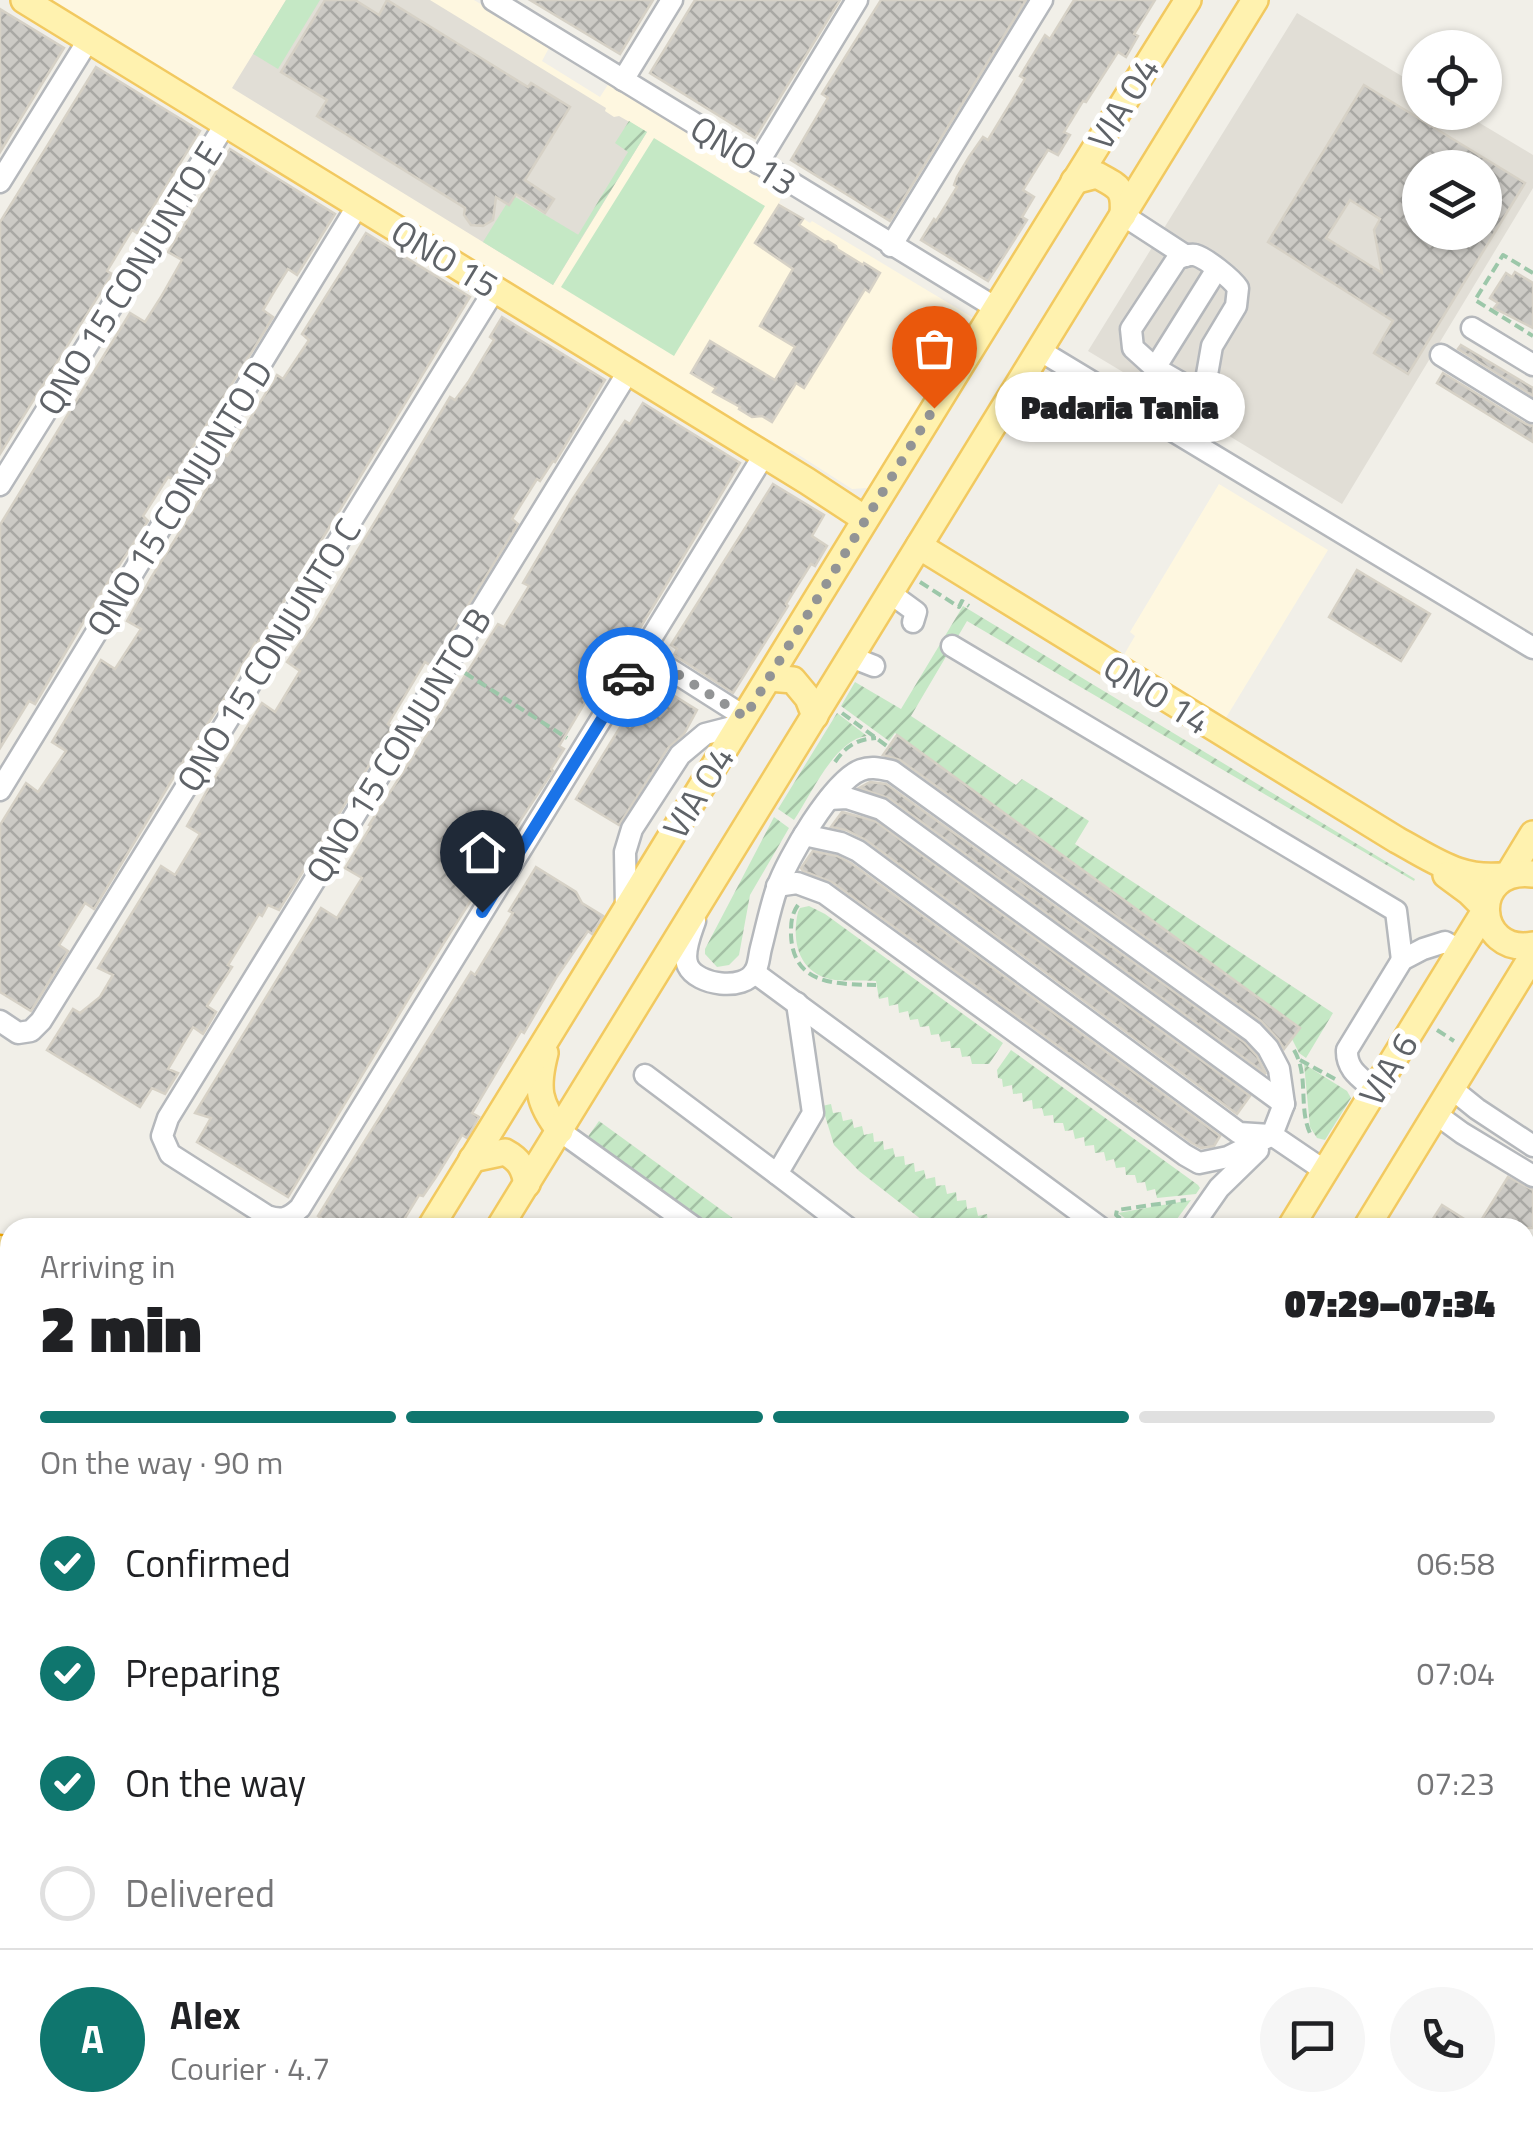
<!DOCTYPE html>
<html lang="en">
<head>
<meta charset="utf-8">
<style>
  :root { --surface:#fff; --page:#f6f6f6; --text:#202124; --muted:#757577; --line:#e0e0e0; --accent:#0f766e }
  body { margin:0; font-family:"Titillium Web",sans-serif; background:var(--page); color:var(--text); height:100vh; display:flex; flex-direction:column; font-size:38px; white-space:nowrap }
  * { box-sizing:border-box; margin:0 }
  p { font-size:32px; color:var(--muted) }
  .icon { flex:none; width:55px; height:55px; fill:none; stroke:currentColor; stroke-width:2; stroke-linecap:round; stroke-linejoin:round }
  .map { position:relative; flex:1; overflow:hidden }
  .panel { position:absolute; left:0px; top:1218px; width:1535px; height:932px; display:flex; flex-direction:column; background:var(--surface); border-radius:30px 30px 0 0; box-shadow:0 2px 8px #0004 }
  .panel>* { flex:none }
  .buttons { position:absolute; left:1402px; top:30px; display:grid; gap:20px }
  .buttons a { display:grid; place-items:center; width:100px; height:100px; border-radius:50%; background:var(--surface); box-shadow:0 2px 8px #0004; font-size:50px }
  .pin { position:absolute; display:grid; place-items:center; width:85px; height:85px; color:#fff; margin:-102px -42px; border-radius:50% 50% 50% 0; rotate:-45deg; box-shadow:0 0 10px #0007 }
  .pin .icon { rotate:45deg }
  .courier { position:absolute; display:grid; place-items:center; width:100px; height:100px; margin:-50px; border:8px solid #1a73e8; border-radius:50%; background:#fff; color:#222; box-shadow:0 2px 12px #0007 }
  .bubble { position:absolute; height:70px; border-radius:35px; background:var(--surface); box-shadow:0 2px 8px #0004; font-size:32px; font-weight:800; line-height:70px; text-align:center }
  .summary em { font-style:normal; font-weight:800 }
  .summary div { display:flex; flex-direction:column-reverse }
  .summary { display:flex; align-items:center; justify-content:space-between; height:170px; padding:0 40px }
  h1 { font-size:65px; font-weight:800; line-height:75px }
  .bar { display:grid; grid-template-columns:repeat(4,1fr); gap:15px 10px; align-content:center; height:120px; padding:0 40px }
  .bar i { height:12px; border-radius:8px; background:var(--line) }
  .bar .current { background:var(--accent) }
  .bar p { grid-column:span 4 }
  .line { display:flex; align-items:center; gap:25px; padding:0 40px; border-top:2px solid var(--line) }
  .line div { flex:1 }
  .round { display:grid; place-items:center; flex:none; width:105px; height:105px; border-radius:52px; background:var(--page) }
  ol { padding:0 40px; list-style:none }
  li { display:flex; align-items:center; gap:30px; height:110px }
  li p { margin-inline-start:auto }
  li .icon { padding:10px; border-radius:50%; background:var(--accent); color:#fff; stroke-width:4 }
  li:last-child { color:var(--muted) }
  li i { width:55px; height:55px; border:5px solid var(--line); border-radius:50% }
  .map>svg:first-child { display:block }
  .commercial { fill:#fef7e0 }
  .education { fill:#e1ded6; fill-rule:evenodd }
  .park { fill:#c5e8c5 }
  .garden { fill:url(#garden-furrows) }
  .building { fill:url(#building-cross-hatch); stroke:#d6d1c6; stroke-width:2.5; fill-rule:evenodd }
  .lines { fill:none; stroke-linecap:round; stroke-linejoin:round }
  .minor-casing { stroke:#b5b8bc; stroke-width:25 }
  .major-casing { stroke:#f2c960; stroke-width:30 }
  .highway-casing { stroke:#f9ab00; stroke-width:35 }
  .path { stroke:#9cc7a9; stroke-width:4; stroke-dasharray:10 5; stroke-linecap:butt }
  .minor { stroke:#fff; stroke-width:20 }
  .major { stroke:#fff2af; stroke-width:25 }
  .highway { stroke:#fde293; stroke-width:30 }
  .done { stroke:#929495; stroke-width:10; stroke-dasharray:0 18 }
  .route { stroke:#1a73e8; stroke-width:12 }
  .labels { text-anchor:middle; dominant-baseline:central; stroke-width:10; stroke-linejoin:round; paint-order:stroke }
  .street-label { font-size:35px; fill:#5f6368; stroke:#fff }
</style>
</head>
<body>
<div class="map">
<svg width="1533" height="2148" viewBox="0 0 1533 2148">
  <defs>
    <pattern id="garden-furrows" width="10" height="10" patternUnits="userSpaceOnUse" patternTransform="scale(2.5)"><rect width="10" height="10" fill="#c5e8c5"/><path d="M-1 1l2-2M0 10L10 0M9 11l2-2" fill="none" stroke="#a3c0a4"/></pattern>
    <pattern id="building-cross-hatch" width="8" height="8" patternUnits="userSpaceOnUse" patternTransform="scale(2.5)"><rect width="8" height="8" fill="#cccac5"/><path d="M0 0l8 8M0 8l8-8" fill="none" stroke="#a9a8a4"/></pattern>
  </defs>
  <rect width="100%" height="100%" fill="#f1efe8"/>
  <g class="commercial">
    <path d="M46,0H474L550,46L542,61L600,97L609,83L784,192L779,203L810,223L812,221L975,319L872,486L867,488L852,489L791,450L785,454Z"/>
    <path d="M1219,484L1328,550L1224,721L1122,658L1135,636L1130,632Z"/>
  </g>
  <g class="education">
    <path d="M286,0H430L606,108L605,111L614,117L619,116L647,132L553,285L232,88Z"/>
    <path d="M1297,13L1420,87V112L1463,113L1533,155V188L1342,504L1088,351ZM1420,168H1485V232H1420Z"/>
  </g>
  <g class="park">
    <path d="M286,0H320L278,69L253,54Z"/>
    <path d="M654,138L765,206L674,356L561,287Z"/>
    <path d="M512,195L582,237L553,285L483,242Z"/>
  </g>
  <g class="garden">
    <path d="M629,121L647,132L582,237L578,235L628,152L615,143Z"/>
    <path d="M963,606L1415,879L1414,881L967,621L911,716L1016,785L1022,779L1089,821L1075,844L1333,1013L1306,1058L1299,1053L1290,1035L1296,1025L895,733L889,741L841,706L855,682L901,709Z"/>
    <path d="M837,713L867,736C835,739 811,795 794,820L778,809Z"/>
    <path d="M774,817L789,828L750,895L739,955L729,965L717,967L705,954V949Z"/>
    <path d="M809,906L825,914L1003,1043L989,1064H972L970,1056L962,1057L960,1048H951L950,1041L941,1042L939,1034L931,1035L929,1026L920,1027L918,1019L910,1020L908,1011L899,1013L898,1004L889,1006L888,997L879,999L876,981C862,980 848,981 835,980C799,975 791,942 798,912L800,908Z"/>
    <path d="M1011,1050L1198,1185L1200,1188L1196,1194L1157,1198L1155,1189L1147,1191L1145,1182L1137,1183L1135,1175H1126L1125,1167L1116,1168L1114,1159L1106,1161L1104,1152L1095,1153L1094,1145L1085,1146L1084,1137L1075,1139L1073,1130L1065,1131L1063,1123H1054L1053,1115L1044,1116L1042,1108L1033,1109L1032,1100L1023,1102L1022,1093L1013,1094L1012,1085L1003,1087L1002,1079L998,1078L997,1070Z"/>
    <path d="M1304,1064L1347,1091L1351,1098L1325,1140L1317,1138L1310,1127Z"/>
    <path d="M831,1104L833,1113L841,1112L843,1121L852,1119L854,1128L862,1126L864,1135L873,1133L874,1142L883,1141L884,1150L893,1148L895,1157L904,1156L905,1165L914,1163L915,1172L924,1170L926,1179L935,1177L936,1186L945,1185L947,1194L956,1192L957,1201L966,1200L967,1209L976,1207L978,1216L987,1214L988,1223L997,1222L998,1227H931L859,1171L834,1145L822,1106Z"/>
    <path d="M599,1121L745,1227H711L587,1138Z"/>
    <path d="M1191,1200L1171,1227H1137L1118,1213Z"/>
  </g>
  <g class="building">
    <path d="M325,0H355L379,15L387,0L528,87L531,83L570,107L525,180L554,199L545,213L516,194L509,205L496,197L493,220L483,226L471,225L464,215L465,208L317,116L327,100L281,72Z"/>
    <path d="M530,0H653L620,54Z"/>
    <path d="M695,0H840L755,138L650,73Z"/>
    <path d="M881,0H1026L890,221L791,160L828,98L822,94Z"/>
    <path d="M1074,0H1155L1134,34L1138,36L1126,57L1118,52L1086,102L1083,101L1064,132L1070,135L1058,155L1048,150L1023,190L1034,197L1022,217L1027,220L988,281L921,240L934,219L936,221L957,187L954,185L957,177L969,157L983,137L988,140L1025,79L1020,76L1045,35L1050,39Z"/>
    <path d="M0,9L64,48L0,152Z"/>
    <path d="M96,67L200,131L137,233L132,230L107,271L112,274L0,454V222Z"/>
    <path d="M1364,85L1525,183L1408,374L1374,353L1393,321L1268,242ZM1420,168H1485V232H1420ZM1350,200L1380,219L1374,230L1382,273L1326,238Z"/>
    <path d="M230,149L335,214L297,275L288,269L275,290L263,310L273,317L261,337L173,479L168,477L143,516L148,521L96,601L35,704L29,701L0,748V525L130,313L145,322L161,297L182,260L168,252Z"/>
    <path d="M779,205L803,219L799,225L825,242L828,241L836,246L837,249L863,265L864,263L880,273L869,292L865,289L804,388L796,383L772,422L762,416L752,417L739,409L740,407L713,392L716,388L691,373L710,341L775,380L795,347L760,326L793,269L755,243Z"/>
    <path d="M366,233L470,297L283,603L257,644L255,643L231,684L233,685L181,765L94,909L85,903L59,945L68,951L31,1011L0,992V825L26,783L38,792L66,751L52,742L101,660L115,669L141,629L127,621L151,578L214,477L212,476L225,455L227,456L277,375L283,379L309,340L302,334Z"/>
    <path d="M1515,272L1533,283V328L1494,308L1498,303L1490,298L1506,273L1512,277Z"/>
    <path d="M950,314L967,324L924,391L909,381L910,379L908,378Z"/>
    <path d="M502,317L605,380L555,462L553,461L540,481L537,479L512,519L518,524L431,666L425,662L388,724L393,727L279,910L268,905L262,916L259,914L241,944L228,965L232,967L207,1006L216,1012L203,1034L193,1027L168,1069L178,1073L165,1094L152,1088L140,1107L47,1050L73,1009L80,1013L100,997L113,975L98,968L161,866L175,875L200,834L187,826L211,784L262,703L275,712L300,671L287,662L314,623L450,397L455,400L469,381L494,340L490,337Z"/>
    <path d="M1461,345L1533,388V396L1458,349Z"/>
    <path d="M1443,373L1526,424L1533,426V442L1437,383Z"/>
    <path d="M643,403L740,463L628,648L626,646L600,686L596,684L559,746L564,749L551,769L553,771L514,830L510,828L484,869L489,872L412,993L288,1197L197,1142L211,1118L195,1113L321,908L337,918L362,878L345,868L371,826L369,825L498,624L504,627L529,586L523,583L572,500L625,421L630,424Z"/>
    <path d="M773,484L824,515L812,536L827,546L815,566L811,564L786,604L788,606L733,693L674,655L677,649L671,645Z"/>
    <path d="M1357,570L1430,614L1401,661L1329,617Z"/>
    <path d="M649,680L697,710L684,734L668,748L619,825L576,799Z"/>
    <path d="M897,735L1300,1028L1284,1049L1278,1039L1261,1021L900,760L883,755Z"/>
    <path d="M870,782L886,784L1244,1042L1257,1056L1266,1074L889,798L859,788Z"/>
    <path d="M842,812L875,821L1250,1096L1237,1114L866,840L846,830L831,827Z"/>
    <path d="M813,851L837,856L851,863L1220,1136L1214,1146L1201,1148L1192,1143L832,882L803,871L801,868Z"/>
    <path d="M536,867L576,892L582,903L603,916L592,934L588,931L556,978L524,1033L521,1031L472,1113L479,1117L467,1138L462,1135L436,1177L423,1196L419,1195L399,1228H317L322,1219L318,1216L339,1182L471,972L475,975L513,913L509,911Z"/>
    <path d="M1508,1177L1533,1190V1228H1427L1442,1205L1477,1227Z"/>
  </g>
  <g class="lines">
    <g class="minor-casing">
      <g id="minor">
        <path d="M493,0L996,308"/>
        <path d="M623,80L672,0"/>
        <path d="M758,163L857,0"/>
        <path d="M0,182L89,39"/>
        <path d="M1123,215L1186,256"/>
        <path d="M891,246L1042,0"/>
        <path d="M1472,328L1533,365"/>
        <path d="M1039,350L1533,648"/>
        <path d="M1441,355L1533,412"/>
        <path d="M1155,368L1217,269"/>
        <path d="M628,372L168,1118L162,1136L170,1154L267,1216C282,1221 288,1219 300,1208L764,455"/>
        <path d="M1196,416L1205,386L1212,346L1236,306L1238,288C1232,279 1206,258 1195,255C1188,254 1182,257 1177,259L1131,329L1133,348L1155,368L1202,395"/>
        <path d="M0,485L226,123"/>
        <path d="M890,593L916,612L913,622"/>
        <path d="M952,646L1396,911L1402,960"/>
        <path d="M643,652L745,717"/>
        <path d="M851,657L874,666"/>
        <path d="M0,790L358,205"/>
        <path d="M829,799L847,798L881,809L1284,1104"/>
        <path d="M804,835L841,843L858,851L1239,1133L1270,1135"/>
        <path d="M777,886L797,883L824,893L1185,1155L1199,1163L1228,1157L1272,1135"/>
        <path d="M626,909L625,852L632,829L680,755L705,734L740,725"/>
        <path d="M695,921C691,933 682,953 688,966C697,985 744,992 755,971C759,965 759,955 761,948C766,929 770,908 777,888C787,859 833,780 861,770C872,766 881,769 892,771L1253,1032L1268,1048L1279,1069L1284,1104L1272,1135L1325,1171"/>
        <path d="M755,973L1101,1228"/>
        <path d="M0,1021L18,1033L31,1031L41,1021L495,289"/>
        <path d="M645,1075L777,1174L813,1113L797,1003"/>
        <path d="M1451,1088L1477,1109L1533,1146"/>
        <path d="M1375,1090C1361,1078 1346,1070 1347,1050L1402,960L1423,949L1445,942L1461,951"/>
        <path d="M1436,1114L1462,1133L1533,1176"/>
        <path d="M560,1131L695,1228"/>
        <path d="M777,1174L848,1228"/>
        <path d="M1191,1228L1219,1188L1258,1150"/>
        <path d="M1525,1285L1533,1274"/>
        <path d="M1525,1379L1533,1385"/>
        <path d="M322,2140L332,2148"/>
        <path d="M538,2140L549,2148"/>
        <path d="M942,2140L954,2148"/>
        <path d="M18,2148L24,2140"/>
        <path d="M894,2148L900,2140"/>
      </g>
    </g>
    <g class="major-casing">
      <g id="major">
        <path d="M24,0L807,481L865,519"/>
        <path d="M1074,181L1097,175C1119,187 1125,188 1123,215"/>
        <path d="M919,546L1397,840C1436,861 1462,882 1508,875L1533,834"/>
        <path d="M769,678L793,680L808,698L815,716"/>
        <path d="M1533,874C1468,866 1474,956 1533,945"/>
        <path d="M545,1053C536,1088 538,1103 560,1131"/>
        <path d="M472,1159L505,1152C520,1160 524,1168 527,1184"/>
        <path d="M430,1228C683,819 932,407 1188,0"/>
        <path d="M499,1228L1255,0"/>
        <path d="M1290,1228L1486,909L1469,892L1446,875"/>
        <path d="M1366,1228L1533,955"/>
      </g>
    </g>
    <g class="highway-casing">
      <g id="highway">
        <path d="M0,1251L10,1258"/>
        <path d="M0,1371L10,1379"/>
        <path d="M1075,2140L1087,2148"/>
        <path d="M1266,2140L1278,2148"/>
      </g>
    </g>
    <g class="path">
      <path d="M1533,273L1503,255L1475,300L1533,336"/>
      <path d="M920,582L959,607L962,601L969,606"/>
      <path d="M465,673L567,738"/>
      <path d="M842,713L891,749"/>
      <path d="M835,762C846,746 857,739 876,738"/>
      <path d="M798,905C791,915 791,923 791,935C793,986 838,984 876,985"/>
      <path d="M1437,1030L1454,1041"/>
      <path d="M1294,1050C1310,1077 1297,1111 1312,1137"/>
      <path d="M1300,1060L1335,1079"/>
      <path d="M1132,1228L1116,1215L1117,1210L1186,1200"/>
    </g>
    <use href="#minor" class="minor"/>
    <use href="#major" class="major"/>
    <use href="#highway" class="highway"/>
  </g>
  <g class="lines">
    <path class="done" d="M628,677L643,652L745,717L934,408"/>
    <path class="route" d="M482,912L628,677"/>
  </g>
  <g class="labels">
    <g class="street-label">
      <text transform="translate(1123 103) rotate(-58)">VIA O4</text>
      <text transform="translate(744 155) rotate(32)">QNO 13</text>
      <text transform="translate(445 258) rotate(31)">QNO 15</text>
      <text transform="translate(129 278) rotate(-58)">QNO 15 CONJUNTO E</text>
      <text transform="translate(179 498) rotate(-58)">QNO 15 CONJUNTO D</text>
      <text transform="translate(268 655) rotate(-58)">QNO 15 CONJUNTO C</text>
      <text transform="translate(1157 694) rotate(32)">QNO 14</text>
      <text transform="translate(398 745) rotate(-58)">QNO 15 CONJUNTO B</text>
      <text transform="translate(698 792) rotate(-58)">VIA O4</text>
      <text transform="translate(1388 1069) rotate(-58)">VIA 6</text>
    </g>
  </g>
</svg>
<div class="buttons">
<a><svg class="icon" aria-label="locate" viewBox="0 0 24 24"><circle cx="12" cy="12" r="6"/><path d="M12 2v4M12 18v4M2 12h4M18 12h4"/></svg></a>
<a><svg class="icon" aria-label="layers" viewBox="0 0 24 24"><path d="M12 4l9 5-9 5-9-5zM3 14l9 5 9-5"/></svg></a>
</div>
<div class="pin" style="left:934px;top:408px;background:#ea580c"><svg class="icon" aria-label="bag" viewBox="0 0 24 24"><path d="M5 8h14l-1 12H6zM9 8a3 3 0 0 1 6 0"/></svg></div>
<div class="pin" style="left:482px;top:912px;background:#1f2937"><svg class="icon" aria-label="home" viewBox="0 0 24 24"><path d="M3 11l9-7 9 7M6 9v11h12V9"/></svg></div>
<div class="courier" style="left:628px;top:677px"><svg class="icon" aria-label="car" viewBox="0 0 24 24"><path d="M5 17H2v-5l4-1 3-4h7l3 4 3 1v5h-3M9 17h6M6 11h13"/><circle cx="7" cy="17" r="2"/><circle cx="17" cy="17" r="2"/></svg></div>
<div class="bubble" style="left:995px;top:372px;width:250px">Padaria Tania</div>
<section class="panel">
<div class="summary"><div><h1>2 min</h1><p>Arriving in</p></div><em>07:29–07:34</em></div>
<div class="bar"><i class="current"></i><i class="current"></i><i class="current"></i><i></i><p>On the way · 90 m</p></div>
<ol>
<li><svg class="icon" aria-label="check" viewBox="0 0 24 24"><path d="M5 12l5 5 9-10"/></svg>Confirmed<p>06:58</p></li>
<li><svg class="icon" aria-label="check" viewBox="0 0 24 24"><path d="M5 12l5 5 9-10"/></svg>Preparing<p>07:04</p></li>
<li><svg class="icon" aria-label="check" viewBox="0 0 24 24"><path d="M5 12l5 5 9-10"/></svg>On the way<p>07:23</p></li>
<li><i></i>Delivered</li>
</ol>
<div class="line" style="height:180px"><b class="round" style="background:var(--accent);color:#fff">A</b><div><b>Alex</b><p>Courier · 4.7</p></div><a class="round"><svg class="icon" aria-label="chat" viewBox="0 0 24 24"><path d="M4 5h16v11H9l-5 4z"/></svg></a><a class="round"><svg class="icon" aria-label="phone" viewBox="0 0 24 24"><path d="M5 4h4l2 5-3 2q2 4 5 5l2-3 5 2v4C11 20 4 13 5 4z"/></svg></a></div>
</section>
</div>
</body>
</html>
